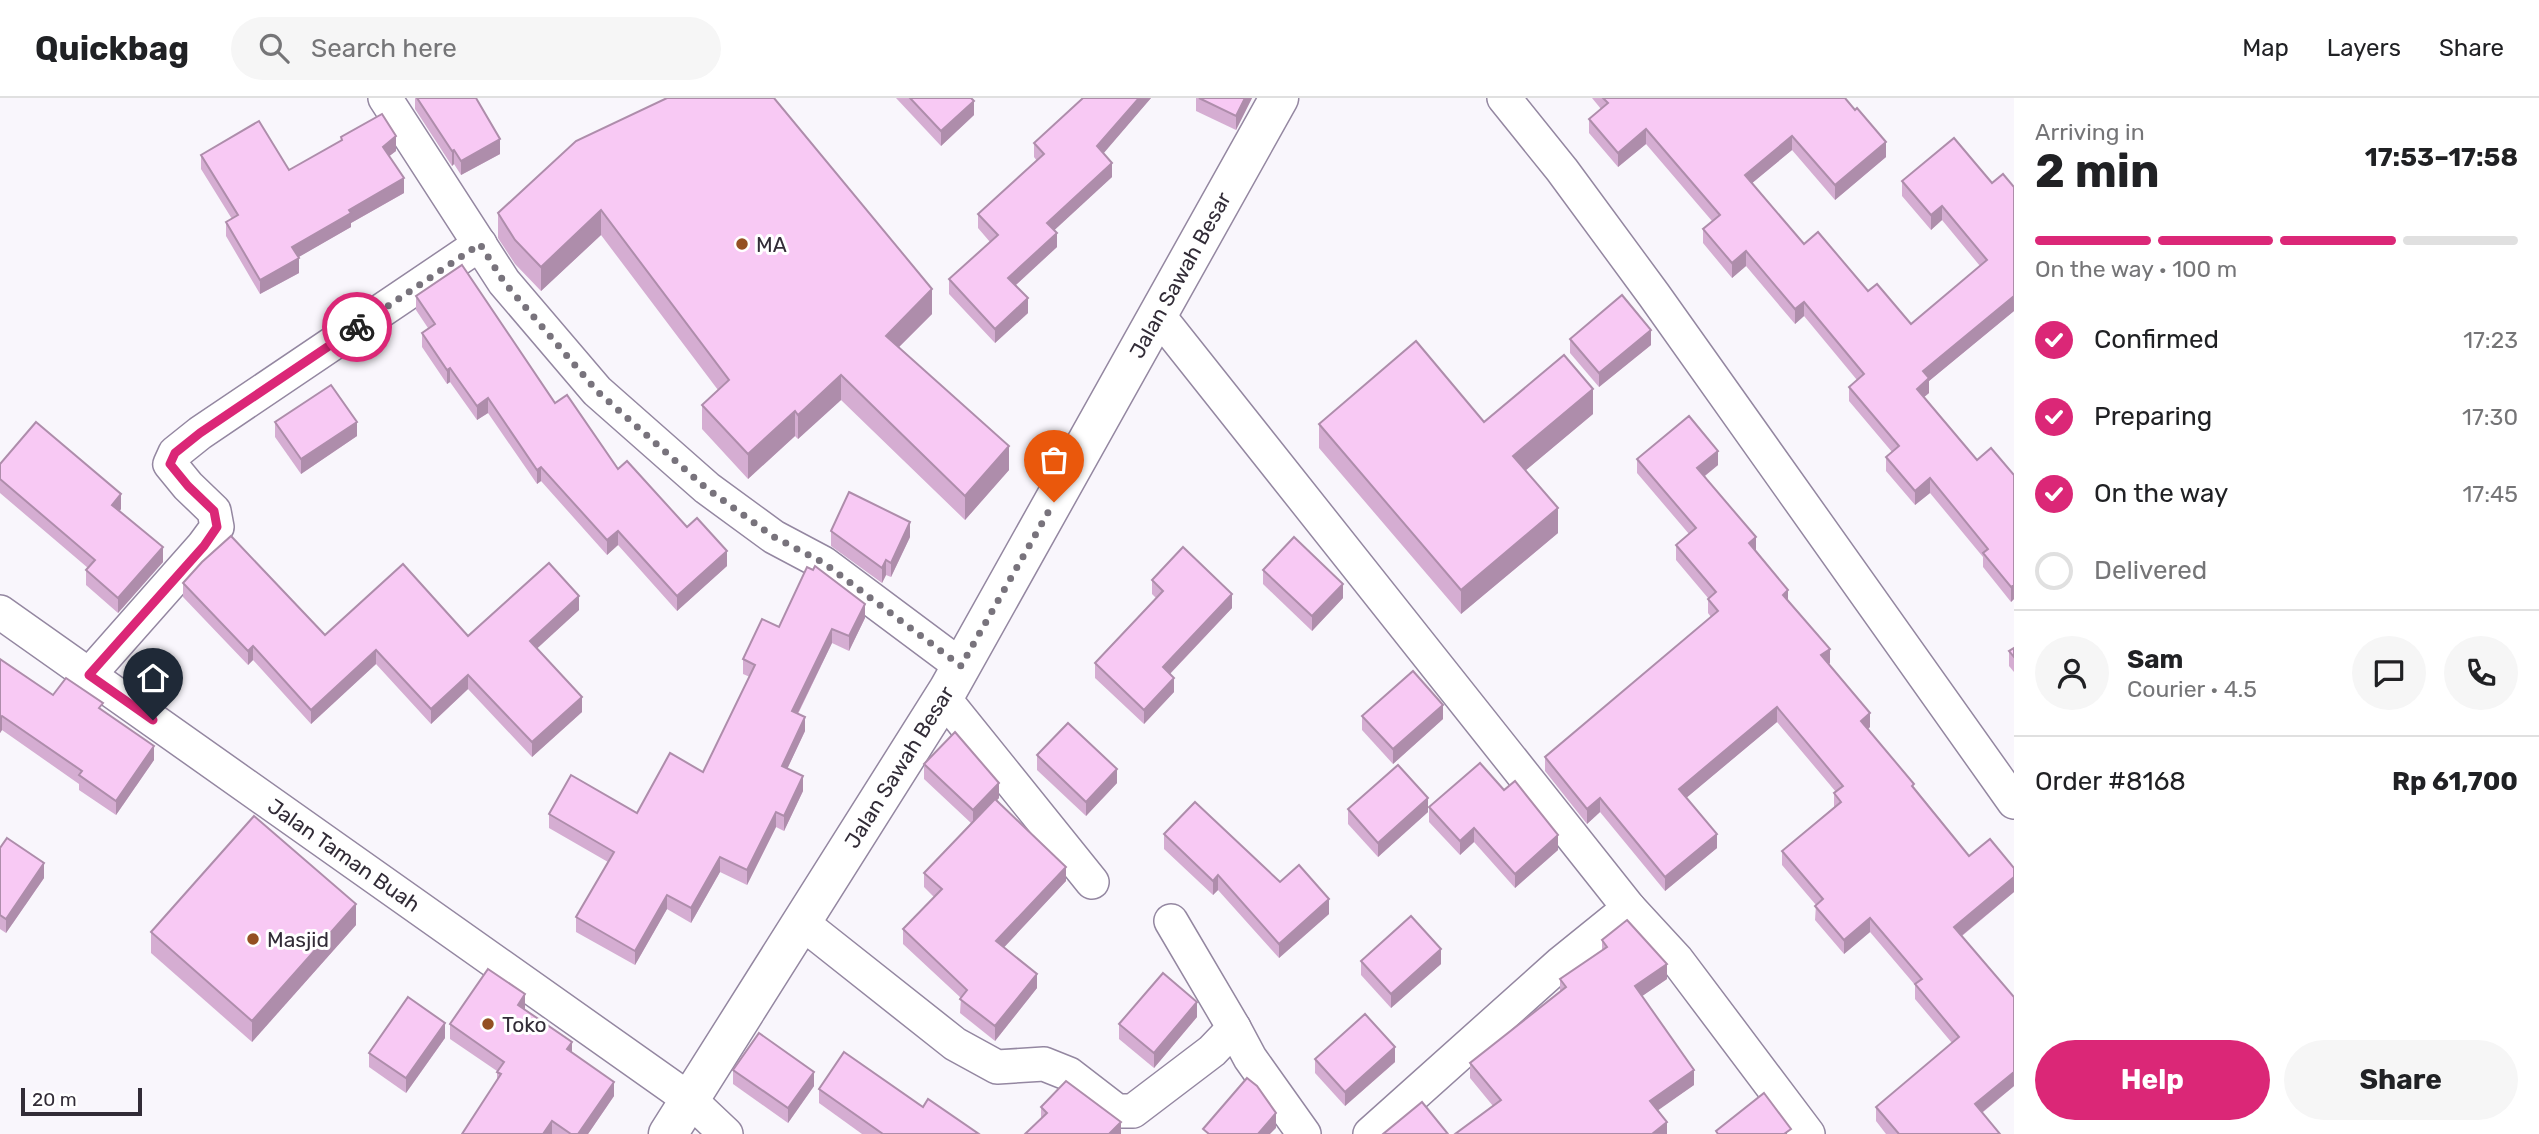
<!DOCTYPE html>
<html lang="en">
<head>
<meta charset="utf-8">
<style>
  :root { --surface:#fff; --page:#f6f6f6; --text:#202124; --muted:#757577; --line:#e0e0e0; --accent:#db2777 }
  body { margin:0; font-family:Rubik,sans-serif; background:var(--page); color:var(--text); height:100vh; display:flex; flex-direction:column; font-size:26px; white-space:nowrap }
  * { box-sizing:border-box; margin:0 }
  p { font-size:23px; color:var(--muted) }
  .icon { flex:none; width:38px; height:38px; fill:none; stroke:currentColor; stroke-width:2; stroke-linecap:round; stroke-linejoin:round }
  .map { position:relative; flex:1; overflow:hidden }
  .drawer { display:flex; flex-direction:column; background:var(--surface); width:525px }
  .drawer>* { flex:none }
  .scale { position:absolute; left:21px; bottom:18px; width:121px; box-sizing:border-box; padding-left:7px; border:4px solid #322c37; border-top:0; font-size:19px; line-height:24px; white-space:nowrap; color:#322c37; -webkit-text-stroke:5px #fff; paint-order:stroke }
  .pin { position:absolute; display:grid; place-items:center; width:60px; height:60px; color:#fff; margin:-72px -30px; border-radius:50% 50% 50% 0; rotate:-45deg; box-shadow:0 0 7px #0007 }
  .pin .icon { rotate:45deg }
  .courier { position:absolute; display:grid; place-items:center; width:70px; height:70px; margin:-35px; border:5px solid #db2777; border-radius:50%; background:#fff; color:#222; box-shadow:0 2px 9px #0007 }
  .head em { font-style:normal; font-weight:700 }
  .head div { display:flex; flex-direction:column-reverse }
  .head { display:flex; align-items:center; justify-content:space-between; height:119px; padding:0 21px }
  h1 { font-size:46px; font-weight:700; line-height:52px }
  .bar { display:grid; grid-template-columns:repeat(4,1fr); gap:10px 7px; align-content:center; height:84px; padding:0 21px }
  .bar i { height:9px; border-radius:5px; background:var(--line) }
  .bar .on { background:var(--accent) }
  .bar p { grid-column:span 4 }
  .line { display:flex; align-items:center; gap:18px; padding:0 21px; border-top:2px solid var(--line) }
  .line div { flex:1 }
  .round { display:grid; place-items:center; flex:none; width:74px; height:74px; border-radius:37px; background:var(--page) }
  ol { padding:0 21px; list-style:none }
  li { display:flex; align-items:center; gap:21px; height:77px }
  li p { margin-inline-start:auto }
  li .icon { padding:7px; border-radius:50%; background:var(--accent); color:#fff; stroke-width:4 }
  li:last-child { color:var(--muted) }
  li i { width:38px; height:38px; border:4px solid var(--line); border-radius:50% }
  .cta { display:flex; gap:14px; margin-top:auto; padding:14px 21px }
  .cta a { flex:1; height:80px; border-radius:42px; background:var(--accent); color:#fff; font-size:28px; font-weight:700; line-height:80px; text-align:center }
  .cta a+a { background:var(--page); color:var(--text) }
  header { display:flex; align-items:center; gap:42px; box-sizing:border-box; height:98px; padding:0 35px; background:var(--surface); border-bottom:2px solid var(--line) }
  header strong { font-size:33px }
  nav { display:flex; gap:38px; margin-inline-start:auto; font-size:24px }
  .search { width:490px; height:63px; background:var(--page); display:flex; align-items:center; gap:18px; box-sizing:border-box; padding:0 24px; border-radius:38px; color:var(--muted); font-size:26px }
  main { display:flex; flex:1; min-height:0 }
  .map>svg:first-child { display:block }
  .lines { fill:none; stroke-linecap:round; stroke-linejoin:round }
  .minor-casing { stroke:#9487a1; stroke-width:36 }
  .secondary-casing { stroke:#9487a1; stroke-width:41 }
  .minor { stroke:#fff; stroke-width:33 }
  .secondary { stroke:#fff; stroke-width:38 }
  .wall { fill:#d5add2 }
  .shaded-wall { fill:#ae8dab }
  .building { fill:#f8c9f4; stroke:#ae8dab; stroke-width:2 }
  .done { stroke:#78737c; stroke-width:7; stroke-dasharray:0 12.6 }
  .route { stroke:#db2777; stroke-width:9 }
  .poi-dot { fill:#945022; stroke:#fff; stroke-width:2.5 }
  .labels { text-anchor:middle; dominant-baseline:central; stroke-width:6; stroke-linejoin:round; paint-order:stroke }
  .poi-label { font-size:21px; fill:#322c37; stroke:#fff; text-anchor:start }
  .street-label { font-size:21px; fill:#322c37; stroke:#fff }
</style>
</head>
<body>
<header>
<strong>Quickbag</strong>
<div class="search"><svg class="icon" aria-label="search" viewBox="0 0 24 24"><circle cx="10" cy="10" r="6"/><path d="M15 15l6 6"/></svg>Search here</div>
<nav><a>Map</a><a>Layers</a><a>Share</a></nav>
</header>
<main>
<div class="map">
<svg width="2014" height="1036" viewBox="0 0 2014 1036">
  <rect width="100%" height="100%" fill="#f9f6fc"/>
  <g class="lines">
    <g class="minor-casing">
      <g id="minor">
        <path d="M385,0L504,184L597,293L707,390L774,439L823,465L961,568"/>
        <path d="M1504,0L1562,72L1654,197L2014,704"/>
        <path d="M1158,217L1629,810L1677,862L1808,1036"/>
        <path d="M0,514L689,1001L726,1036"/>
        <path d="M89,577L203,448L217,429L214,413L188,388L170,366L175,355L200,335L480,146"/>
        <path d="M943,599L1092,784"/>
        <path d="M1171,823L1234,930"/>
        <path d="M801,824L955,946L997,969L1044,966L1069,976L1117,1013H1133L1212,953L1234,930L1250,960L1304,1036"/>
        <path d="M1370,1036L1561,865L1629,810"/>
      </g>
    </g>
    <g class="secondary-casing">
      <path id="secondary" d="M668,1036L948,592L1279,0"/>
    </g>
    <use href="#minor" class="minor"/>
    <use href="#secondary" class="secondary"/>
  </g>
  <g class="wall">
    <path d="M415,0H476L500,56L461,77L454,66L452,68L415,11Z"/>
    <path d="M896,0H971L974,17L941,48Z"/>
    <path d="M1083,0H1151L1103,55L1112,79L1054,132L1057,149L1016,187L1028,215L995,245L949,196V181L990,144L978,130V116L1037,63L1034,59V45Z"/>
    <path d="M1196,0H1252L1236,32L1196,13Z"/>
    <path d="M1592,0H1845L1886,59L1835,102L1792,52L1752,85L1804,146L1911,226L1980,168L1942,122L1931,132L1902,98V83L1954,40L2014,213L1929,283V295L1924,299L1977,362L2014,377V501L2011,504L1983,469V459L1930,395L1915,407L1886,373V359L1892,354L1849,303V289L1857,282L1804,218L1795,226L1746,168L1732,180L1703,145V131L1712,123L1646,46L1618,69L1589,35V21L1601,11Z"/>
    <path d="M341,39L396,53L389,58L404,95L351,125V129L298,159L299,175L260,196L226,138V124L232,121L201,71V57L289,72L341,43Z"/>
    <path d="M576,43L932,216L899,249L1009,372L965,422L841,302L798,341L795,338L748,381L702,331V307L718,292L601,137L541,193L515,166L498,140V115Z"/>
    <path d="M416,198L555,305L618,371L687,429L727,468L677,513L618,447L607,457L541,383L537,386L488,315L477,322L450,284L447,286L422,249V235L428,230L416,212Z"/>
    <path d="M1570,241L1651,247L1599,289L1570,255Z"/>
    <path d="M1593,316L1526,372L1558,435L1461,516L1319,350V326L1484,324Z"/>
    <path d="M275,324L357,338L301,376L275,339Z"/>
    <path d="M1637,361L1718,367L1705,378L1756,453L1830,565L1828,566L1870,629L1868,631L1969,758L2014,770V794L1962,838L2014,899V988L1982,1015L2000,1036H1886L1876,1023V1009L1952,945L1915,901V887L1870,834L1844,856L1815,822L1816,807L1782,767V753L1834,709V695L1836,694L1777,624L1686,700L1717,750L1665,793L1600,714L1587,726L1545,673V659L1711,519L1708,515V500L1676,462V447L1689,436L1637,375Z"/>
    <path d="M0,366L121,411L120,413L163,464L118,515L86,487V472L88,470L0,395Z"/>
    <path d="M831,433L910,439L891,479L886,477L882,485L831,448Z"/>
    <path d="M1263,472L1343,500L1312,533L1263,486Z"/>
    <path d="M1152,482L1232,510L1170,576L1174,594L1144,626L1095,580V565L1156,500L1152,496Z"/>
    <path d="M183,485L325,537L468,538L579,512L537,550L582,614L532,659L468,591L431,626L376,566L311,626L253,562L248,567L183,499Z"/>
    <path d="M865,520L849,553L832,545L798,616L805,633L787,671L803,693L784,733L776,729L747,787L720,774L691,825L667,811L635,867L576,834V819L608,764L549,730V716L637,715L703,674L750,579L743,576V561L779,529Z"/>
    <path d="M2014,550V574L2009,568V553Z"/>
    <path d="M0,561L53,597L103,612L154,662L116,717L79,692V686L2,632L0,635Z"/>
    <path d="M1362,618L1443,621L1393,666L1362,632Z"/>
    <path d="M1037,657L1117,685L1086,718L1037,672Z"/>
    <path d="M924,666L999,700L997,702L1066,783L1003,850L1037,890L995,943L960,915L961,900L903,846V831L934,799L924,789V775L971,725L924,681Z"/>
    <path d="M1429,709L1558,752L1515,790L1474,744L1460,757L1429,724Z"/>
    <path d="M1348,711L1428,714L1378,759L1348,726Z"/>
    <path d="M1164,736L1280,784L1329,816L1279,860L1218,792L1213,797L1164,751Z"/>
    <path d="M0,750L44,780L6,835L0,831Z"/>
    <path d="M356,827L252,944L151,855V834Z"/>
    <path d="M1602,842L1667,881L1642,898L1694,987L1657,1012L1667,1036L1493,1008L1470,980V965L1560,893V881L1602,852Z"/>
    <path d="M1361,863L1441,866L1391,910L1361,877Z"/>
    <path d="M525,911V912L572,954L614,998L588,1036H462L497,982V973L450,941V926Z"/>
    <path d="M1197,919L1154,970L1119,941V926Z"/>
    <path d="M445,940L406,995L369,969V955Z"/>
    <path d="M1315,961L1395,964L1345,1008L1315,975Z"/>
    <path d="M733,972L814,988L788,1025L733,986Z"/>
    <path d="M819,991L923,1009L979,1036H862L819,1005Z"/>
    <path d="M1041,1009L1121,1036L1041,1021Z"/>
  </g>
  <g class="shaded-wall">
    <path d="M1139,0H1151L1097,63V48Z"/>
    <path d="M1245,0H1252L1236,32V18Z"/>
    <path d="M974,3V17L941,48V33Z"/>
    <path d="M1646,31V46L1618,69V55Z"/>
    <path d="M396,38V53L383,63V49Z"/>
    <path d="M1792,38V52L1745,91V77Z"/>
    <path d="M500,41V56L461,77V63Z"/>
    <path d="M1886,44V59L1835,102V87Z"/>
    <path d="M454,52V66L452,68V53Z"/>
    <path d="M1112,65V79L1047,139V125Z"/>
    <path d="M404,80V95L351,125V129L292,163V149L349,112Z"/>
    <path d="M1942,108V122L1931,132V117Z"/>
    <path d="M601,112V137L541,193V169Z"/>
    <path d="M1057,135V149L1008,194V180Z"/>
    <path d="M1746,153V168L1732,180V165Z"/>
    <path d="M299,160V175L260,196V182Z"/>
    <path d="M932,191V216L886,262V238Z"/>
    <path d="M2014,198V213L1929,283V295L1917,305V291L1923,273Z"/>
    <path d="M1028,200V215L995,245V231Z"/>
    <path d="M1804,204V218L1795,226V211Z"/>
    <path d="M1651,232V247L1599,289V275Z"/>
    <path d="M450,270V284L447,286V272Z"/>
    <path d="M841,277V302L798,341V317Z"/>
    <path d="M1593,291V316L1513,383V358Z"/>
    <path d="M488,300V315L477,322V308Z"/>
    <path d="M795,313V338L748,381V356Z"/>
    <path d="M357,324V338L301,376V361Z"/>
    <path d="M1009,348V372L965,422V398Z"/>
    <path d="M1718,353V367L1697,384V370Z"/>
    <path d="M541,369V383L537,386V372Z"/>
    <path d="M1930,380V395L1915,407V393Z"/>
    <path d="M121,396V411L112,421V407Z"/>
    <path d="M1558,410V435L1461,516V492Z"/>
    <path d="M910,424V439L891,479V465Z"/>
    <path d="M618,433V447L607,457V442Z"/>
    <path d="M1756,439V453L1749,445Z"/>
    <path d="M163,449V464L118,515V500Z"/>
    <path d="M727,453V468L677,513V498Z"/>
    <path d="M886,462V477L882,485V470Z"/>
    <path d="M1343,486V500L1312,533V518Z"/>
    <path d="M2014,487V501L2011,504V489Z"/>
    <path d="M1788,492V507L1783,497Z"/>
    <path d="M1232,496V510L1163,583V569Z"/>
    <path d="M579,498V512L530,557V543Z"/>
    <path d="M865,506V520L849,553V538Z"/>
    <path d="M832,531V545L792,627V613Z"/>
    <path d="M253,548V562L248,567V553Z"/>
    <path d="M1830,551V565L1821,572V557Z"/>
    <path d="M376,552V566L311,626V612Z"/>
    <path d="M468,577V591L431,626V611Z"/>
    <path d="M1174,580V594L1144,626V612Z"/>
    <path d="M582,599V614L532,659V644Z"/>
    <path d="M1443,607V621L1393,666V651Z"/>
    <path d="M1777,609V624L1679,706V691Z"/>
    <path d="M1870,615V629L1861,637V623Z"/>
    <path d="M2,618V632L0,635V620Z"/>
    <path d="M805,619V633L782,682V668Z"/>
    <path d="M154,648V662L116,717V703Z"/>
    <path d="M1117,671V685L1086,718V704Z"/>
    <path d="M803,678V693L784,733V718Z"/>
    <path d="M999,685V700L973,727V712Z"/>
    <path d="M1428,700V714L1378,759V745Z"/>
    <path d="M1600,700V714L1587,726V711Z"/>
    <path d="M776,714V729L747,787V772Z"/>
    <path d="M1474,730V744L1460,757V743Z"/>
    <path d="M1717,736V750L1665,793V779Z"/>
    <path d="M1558,737V752L1515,790V776Z"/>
    <path d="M720,759V774L691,825V810Z"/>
    <path d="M44,765V780L6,835V821Z"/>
    <path d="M1066,769V783L996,858V843Z"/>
    <path d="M1218,777V792L1213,797V783Z"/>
    <path d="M2014,779V794L1954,844V829Z"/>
    <path d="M667,797V811L635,867V853Z"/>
    <path d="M1329,801V816L1279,860V846Z"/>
    <path d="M356,806V827L252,944V923Z"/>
    <path d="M1870,820V834L1844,856V842Z"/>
    <path d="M1441,851V866L1391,910V896Z"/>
    <path d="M1667,866V881L1635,903V888Z"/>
    <path d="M1037,876V890L995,943V928Z"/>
    <path d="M525,896V911L518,921V907Z"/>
    <path d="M1197,904V919L1154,970V955Z"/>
    <path d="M445,925V940L406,995V980Z"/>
    <path d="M572,944V959L567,951Z"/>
    <path d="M1395,949V964L1345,1008V994Z"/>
    <path d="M1694,972V987L1650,1018V1003Z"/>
    <path d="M814,974V988L788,1025V1010Z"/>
    <path d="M2014,974V988L1975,1020V1006Z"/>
    <path d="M614,984V998L588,1036H578Z"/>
    <path d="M1276,1015V1030L1270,1036H1258Z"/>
    <path d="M552,1023V1036H543Z"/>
    <path d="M1121,1024V1036H1109Z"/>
    <path d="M1667,1024V1036H1652Z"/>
  </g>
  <g class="building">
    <path d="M417,0H476L500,41L461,63L454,52L452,53Z"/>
    <path d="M667,0H774L932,191L886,238L1009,348L965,398L841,277L798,317L795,313L748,356L702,307L729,282L601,112L541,169L515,142L498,115L576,43Z"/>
    <path d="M910,0H971L974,3L941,33Z"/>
    <path d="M1083,0H1139L1097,48L1112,65L1047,125L1057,135L1008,180L1028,200L995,231L949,181L998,137L978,116L1044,56L1034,45Z"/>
    <path d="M1199,0H1245L1236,18Z"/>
    <path d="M1603,0H1845L1855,12L1857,10L1886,44L1835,87L1792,38L1745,77L1804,146L1818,134L1868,193L1877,186L1911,226L1987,162L1942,108L1931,117L1902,83L1954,40L1992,85L2003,76L2014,89V198L1923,273L1929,280L1917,291L1977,362L1991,350L2014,377V487L2011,489L1983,455L1988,451L1930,380L1915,393L1886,359L1899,348L1849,289L1864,276L1804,204L1795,211L1746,153L1732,165L1703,131L1720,117L1646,31L1618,55L1589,21L1608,5Z"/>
    <path d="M382,16L396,38L383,49L404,80L349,112L351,115L292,149L299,160L260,182L226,124L238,117L201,57L259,23L289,72L342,42L341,39Z"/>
    <path d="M462,167L555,305L567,297L618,371L627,363L687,429L697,420L727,453L677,498L618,433L607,442L541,369L537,372L488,300L477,308L450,270L447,272L422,235L435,226L416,198Z"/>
    <path d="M1622,197L1651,232L1599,275L1570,241Z"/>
    <path d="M1416,243L1484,324L1564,257L1593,291L1513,358L1558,410L1461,492L1319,326Z"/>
    <path d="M331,287L357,324L301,361L275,324Z"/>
    <path d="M1689,318L1718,353L1697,370L1756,439L1749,445L1788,492L1783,497L1830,551L1821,557L1870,615L1861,623L1914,686L1912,688L1969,758L1990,741L2014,770V779L1954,829L2014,899V974L1975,1006L2000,1036H1899L1876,1009L1959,939L1915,886L1922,881L1870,820L1844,842L1815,808L1823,801L1782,753L1841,704L1834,695L1843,688L1777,609L1679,691L1717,736L1665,779L1600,700L1587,711L1545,659L1718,513L1708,501L1716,494L1676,447L1696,430L1637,361Z"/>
    <path d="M36,324L121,396L112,407L163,449L118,500L86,472L95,462L0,381V366Z"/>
    <path d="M849,394L910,424L891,465L886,462L882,470L831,433Z"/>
    <path d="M231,438L325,537L403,466L468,538L549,465L579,498L530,543L582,599L532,644L468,577L431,611L376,552L311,612L253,548L248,553L183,485L202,464Z"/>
    <path d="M1294,439L1343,486L1312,518L1263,472Z"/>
    <path d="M1183,449L1232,496L1163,569L1174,580L1144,612L1095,565L1163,493L1152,482Z"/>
    <path d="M815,468L865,506L849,538L832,531L792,613L805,619L782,668L803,678L784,718L776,714L747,772L720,759L691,810L667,797L635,853L576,819L614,754L549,716L571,677L637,715L670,655L703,674L755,567L743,561L762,521L779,529L807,469L813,472Z"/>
    <path d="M2014,550V559L2009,553Z"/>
    <path d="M0,561L53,597L66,580L103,605L99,610L154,648L116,703L79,677L82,673L2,618L0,620Z"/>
    <path d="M1413,573L1443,607L1393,651L1362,618Z"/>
    <path d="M1068,625L1117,671L1086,704L1037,657Z"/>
    <path d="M955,634L999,685L973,712L924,666Z"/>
    <path d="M1480,665L1504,692L1515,683L1558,737L1515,776L1474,730L1460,743L1429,709Z"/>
    <path d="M1398,667L1428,700L1378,745L1348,711Z"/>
    <path d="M995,701L1066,769L996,843L1037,876L995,928L960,901L967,892L903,831L942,791L924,775Z"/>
    <path d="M1195,704L1280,784L1299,767L1329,801L1279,846L1218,777L1213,783L1164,736Z"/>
    <path d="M254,718L356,806L252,923L151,834Z"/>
    <path d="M7,740L44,765L6,821L0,817V750Z"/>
    <path d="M1411,818L1441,851L1391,896L1361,863Z"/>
    <path d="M1627,822L1667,866L1635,888L1694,972L1650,1003L1667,1024L1652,1036H1455L1501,1002L1470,965L1566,889L1560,881L1607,849L1602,842Z"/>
    <path d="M488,871L525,896L518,907L572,944L567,951L614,984L578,1036H571L552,1023L543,1036H462L501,976L497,974L504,964L450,926Z"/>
    <path d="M1163,875L1197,904L1154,955L1119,926Z"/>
    <path d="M408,899L445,925L406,980L369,955Z"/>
    <path d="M1365,916L1395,949L1345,994L1315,961Z"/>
    <path d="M759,935L814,974L788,1010L733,972Z"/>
    <path d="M844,954L923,1009L928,1001L979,1036H883L819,991Z"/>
    <path d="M1247,980L1257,988L1276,1015L1258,1036H1209L1203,1031Z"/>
    <path d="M1066,983L1121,1024L1109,1036H1025L1047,1015L1041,1009Z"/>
    <path d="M1764,995L1791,1031L1784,1036H1718L1716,1033Z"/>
    <path d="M1422,1004L1448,1036H1383Z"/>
  </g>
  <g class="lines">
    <path class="done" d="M357,229L480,146L504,184L597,293L706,390L774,439L824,465L961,568L1054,404"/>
    <path class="route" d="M153,622L89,577L204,448L217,429L214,413L188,388L170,366L175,355L200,335L357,229"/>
  </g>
  <g class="poi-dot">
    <circle cx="742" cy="146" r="7"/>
    <circle cx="253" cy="841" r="7"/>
    <circle cx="488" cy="926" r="7"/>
  </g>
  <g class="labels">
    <g class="poi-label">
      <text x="756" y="146">MA</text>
      <text x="267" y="841">Masjid</text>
      <text x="502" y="926">Toko</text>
    </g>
    <g class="street-label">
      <text transform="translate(1180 177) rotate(-61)">Jalan Sawah Besar</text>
      <text transform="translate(899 669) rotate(-58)">Jalan Sawah Besar</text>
      <text transform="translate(344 757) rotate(35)">Jalan Taman Buah</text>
    </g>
  </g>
</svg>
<div class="scale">20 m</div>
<div class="pin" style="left:1054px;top:404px;background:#ea580c"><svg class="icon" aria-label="bag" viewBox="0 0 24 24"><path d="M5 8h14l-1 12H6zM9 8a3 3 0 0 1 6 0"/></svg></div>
<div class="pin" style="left:153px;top:622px;background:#1f2937"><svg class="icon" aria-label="home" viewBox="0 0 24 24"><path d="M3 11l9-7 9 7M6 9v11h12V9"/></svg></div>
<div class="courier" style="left:357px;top:229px"><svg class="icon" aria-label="bike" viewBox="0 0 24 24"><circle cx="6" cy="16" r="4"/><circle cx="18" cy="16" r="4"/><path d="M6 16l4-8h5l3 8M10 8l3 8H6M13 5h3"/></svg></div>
</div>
<section class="drawer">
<div class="head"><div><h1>2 min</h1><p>Arriving in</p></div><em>17:53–17:58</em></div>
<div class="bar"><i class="on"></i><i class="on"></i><i class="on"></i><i></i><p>On the way · 100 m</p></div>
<ol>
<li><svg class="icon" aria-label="check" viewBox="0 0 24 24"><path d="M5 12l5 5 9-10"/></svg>Confirmed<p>17:23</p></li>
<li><svg class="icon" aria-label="check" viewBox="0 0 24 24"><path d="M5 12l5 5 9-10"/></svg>Preparing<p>17:30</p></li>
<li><svg class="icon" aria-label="check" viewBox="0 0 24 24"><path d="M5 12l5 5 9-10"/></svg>On the way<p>17:45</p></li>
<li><i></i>Delivered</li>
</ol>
<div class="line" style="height:126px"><a class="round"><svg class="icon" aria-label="person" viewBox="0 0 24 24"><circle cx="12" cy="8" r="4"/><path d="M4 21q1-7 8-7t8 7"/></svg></a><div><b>Sam</b><p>Courier · 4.5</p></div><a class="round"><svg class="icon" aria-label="chat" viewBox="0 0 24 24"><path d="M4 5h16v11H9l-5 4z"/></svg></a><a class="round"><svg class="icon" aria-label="phone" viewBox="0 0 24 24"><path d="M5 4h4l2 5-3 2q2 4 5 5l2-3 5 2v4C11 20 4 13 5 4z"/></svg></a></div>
<div class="line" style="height:91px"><div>Order #8168</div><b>Rp 61,700</b></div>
<div class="cta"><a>Help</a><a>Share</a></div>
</section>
</main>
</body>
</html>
